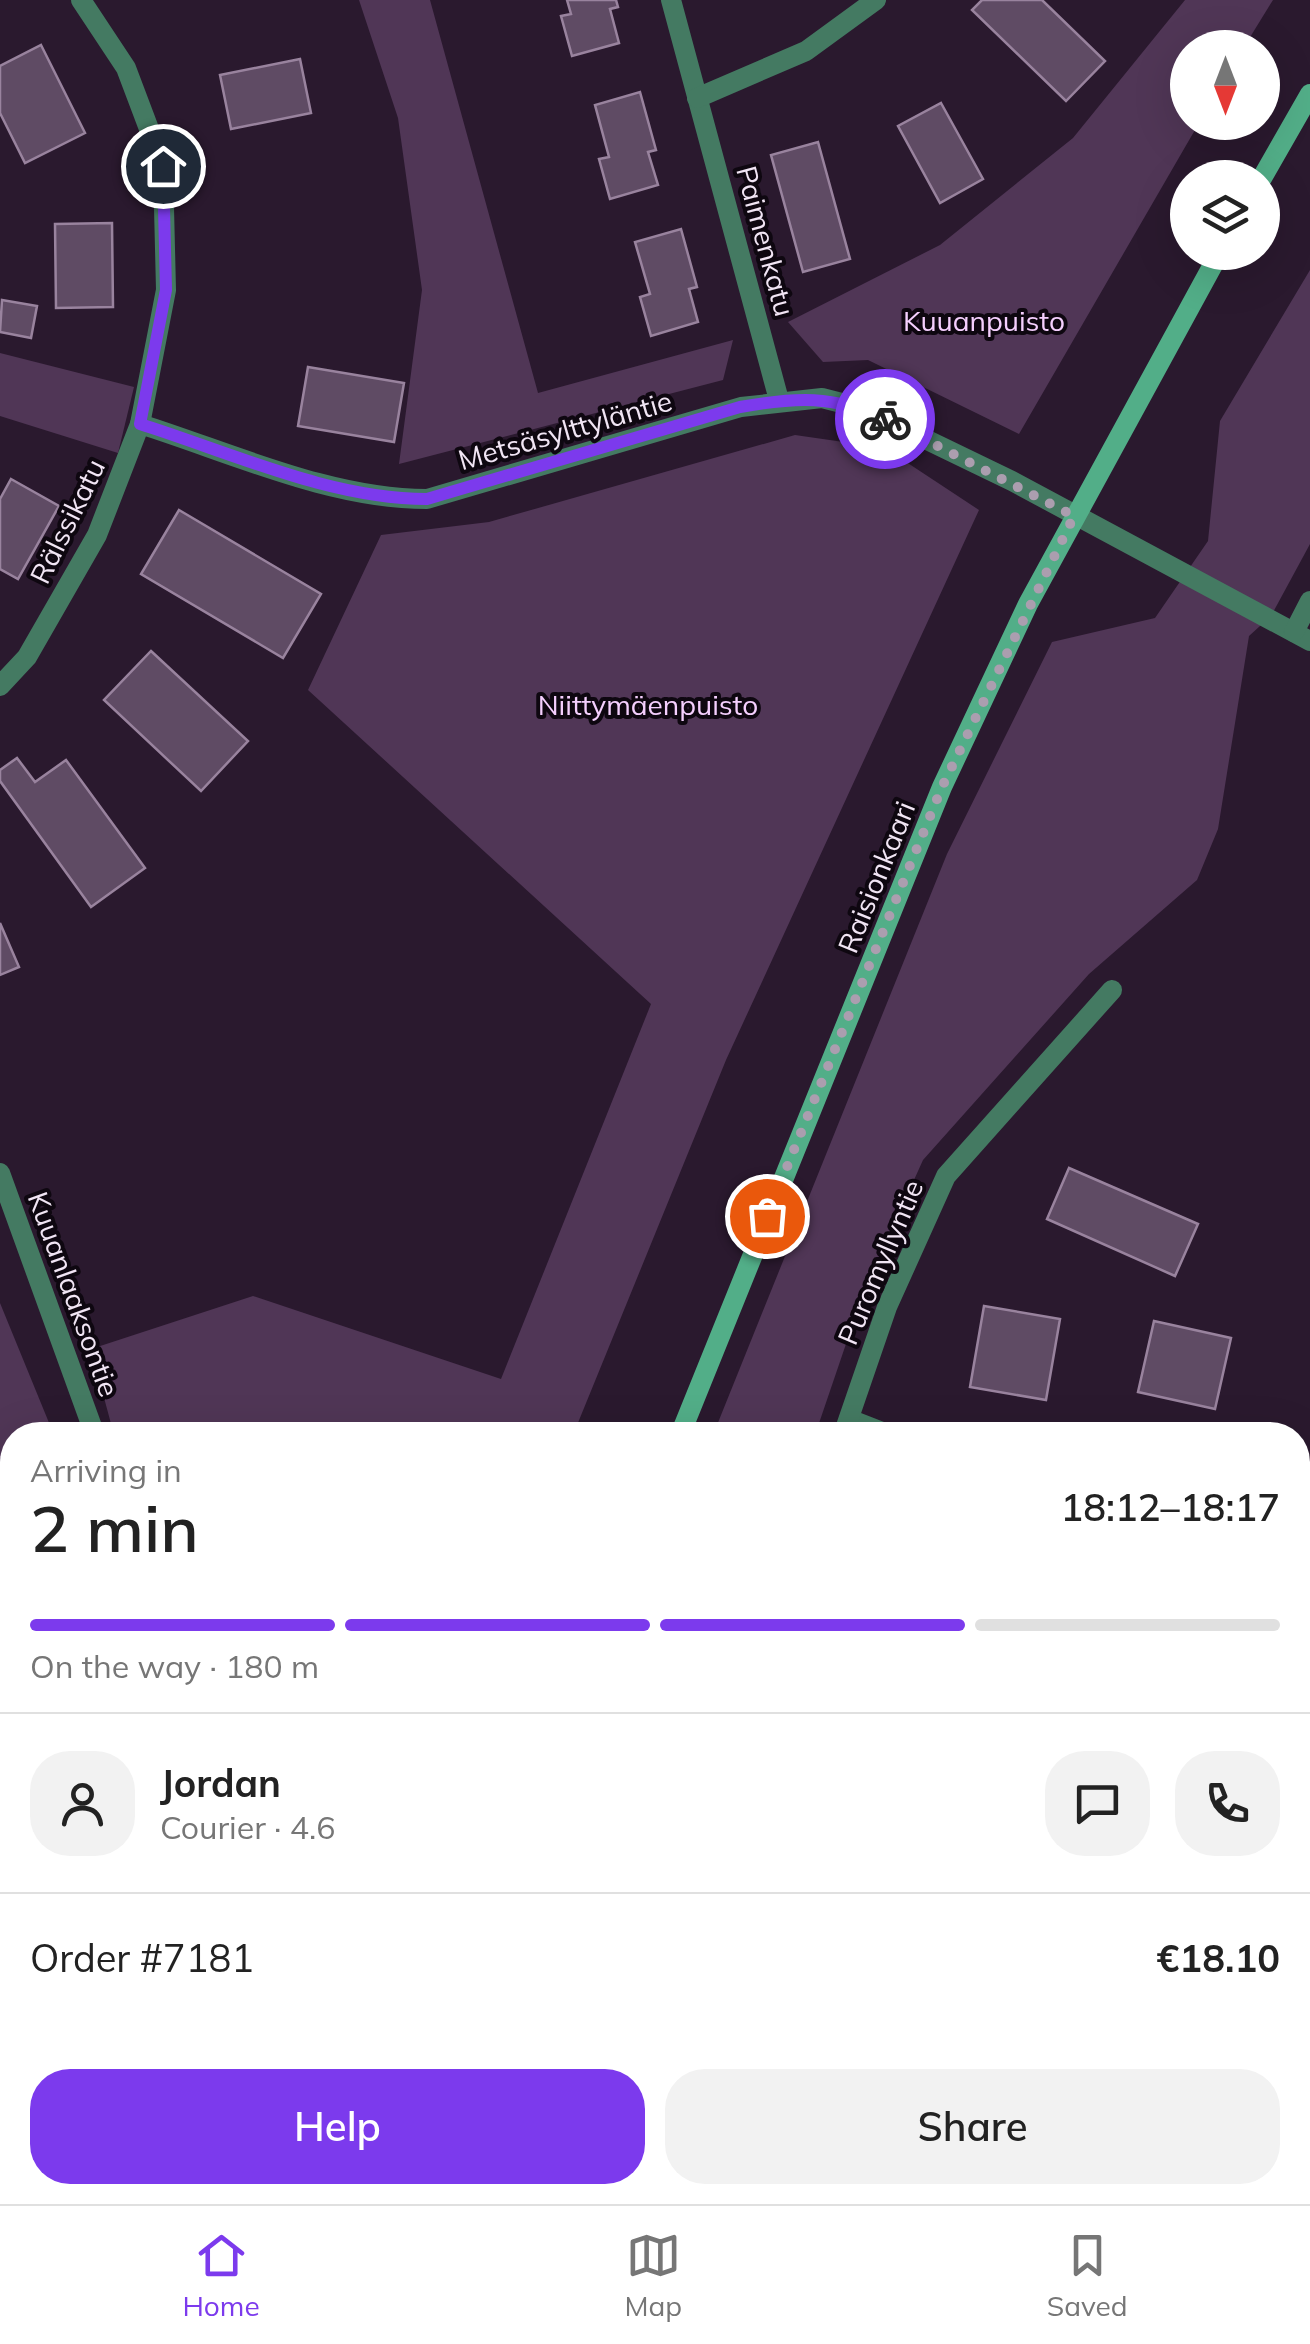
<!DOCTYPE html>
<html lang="en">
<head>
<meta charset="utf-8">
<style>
  :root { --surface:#fff; --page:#f2f2f2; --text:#222; --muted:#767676; --line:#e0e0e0; --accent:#7c3aed }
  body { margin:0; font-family:Mulish,sans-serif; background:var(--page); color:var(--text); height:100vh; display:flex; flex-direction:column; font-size:38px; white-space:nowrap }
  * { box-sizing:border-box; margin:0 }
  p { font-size:32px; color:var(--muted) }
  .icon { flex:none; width:55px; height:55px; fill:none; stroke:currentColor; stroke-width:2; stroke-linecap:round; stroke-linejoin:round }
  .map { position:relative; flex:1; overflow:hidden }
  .panel { position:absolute; left:0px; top:1422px; width:1310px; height:782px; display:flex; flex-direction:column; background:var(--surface); border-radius:40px 40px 0 0; box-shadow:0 10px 40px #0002 }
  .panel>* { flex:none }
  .needle { width:65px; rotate:180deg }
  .controls { position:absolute; left:1170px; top:30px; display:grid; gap:20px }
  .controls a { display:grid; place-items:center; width:110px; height:110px; border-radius:50%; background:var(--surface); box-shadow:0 10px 40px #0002; font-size:50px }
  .pin { position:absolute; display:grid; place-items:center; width:85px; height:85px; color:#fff; margin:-42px; border:5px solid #fff; border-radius:50%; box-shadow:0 2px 10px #0007 }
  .courier { position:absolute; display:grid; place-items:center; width:100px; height:100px; margin:-50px; border:8px solid #7c3aed; border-radius:50%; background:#fff; color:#222; box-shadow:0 2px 12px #0007 }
  .overview em { font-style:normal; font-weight:600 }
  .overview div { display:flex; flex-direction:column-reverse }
  .overview { display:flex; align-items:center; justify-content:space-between; height:170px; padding:0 30px }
  h1 { font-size:65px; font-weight:600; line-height:75px }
  .bar { display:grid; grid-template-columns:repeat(4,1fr); gap:15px 10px; align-content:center; height:120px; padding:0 30px }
  .bar i { height:12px; border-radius:8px; background:var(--line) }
  .bar .on { background:var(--accent) }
  .bar p { grid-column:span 4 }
  .line { display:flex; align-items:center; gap:25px; padding:0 30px; border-top:2px solid var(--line) }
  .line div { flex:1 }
  .round { display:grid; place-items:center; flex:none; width:105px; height:105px; border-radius:40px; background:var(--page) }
  .cta { display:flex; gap:20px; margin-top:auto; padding:20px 30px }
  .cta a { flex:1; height:115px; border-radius:40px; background:var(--accent); color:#fff; font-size:40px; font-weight:600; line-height:115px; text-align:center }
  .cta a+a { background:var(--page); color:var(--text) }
  .menu { display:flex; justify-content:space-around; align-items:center; height:140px; border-top:2px solid var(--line); background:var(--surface); font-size:28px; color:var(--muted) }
  .menu a { display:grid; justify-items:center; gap:5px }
  .menu .on { color:var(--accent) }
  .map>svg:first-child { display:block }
  .green { fill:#503656 }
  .building { fill:#5f4b64; stroke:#99839e; stroke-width:2.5 }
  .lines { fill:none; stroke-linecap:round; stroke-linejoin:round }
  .minor { stroke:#447a62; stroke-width:20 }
  .secondary { stroke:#52ae88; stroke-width:20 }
  .done { stroke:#ab9eaf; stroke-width:10; stroke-dasharray:0 18 }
  .route { stroke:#7c3aed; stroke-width:12 }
  .labels { text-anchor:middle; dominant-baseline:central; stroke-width:8; stroke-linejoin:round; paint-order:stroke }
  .street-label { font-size:28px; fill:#f1e5f4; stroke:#0e0710 }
  .park-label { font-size:28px; fill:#f5cffe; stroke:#0e0710 }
</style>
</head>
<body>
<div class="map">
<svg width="1310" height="2204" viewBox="0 0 1310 2204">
  <rect width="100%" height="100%" fill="#2a192e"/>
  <g class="green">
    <path d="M359,0H430L538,393L733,340L723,380L399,464L422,290L398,118Z"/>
    <path d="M1185,0H1273L1244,47L1188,48V122L1199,123L1019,434L868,360L823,362L788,322L940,245L1073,138Z"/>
    <path d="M1310,270V544L1271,616L1249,636L1218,829L1197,880L1089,974L923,1160L864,1291L815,1435H713L947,854L1052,642L1155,618L1208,541L1220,421Z"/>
    <path d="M0,353L134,387L118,453L0,416Z"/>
    <path d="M795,435L885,448L979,510L726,1060L573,1435H114L91,1349L253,1296L501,1379L651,1004L308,690L381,535L489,522Z"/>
    <path d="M0,1303L54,1435H12V1453L0,1457Z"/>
    <path d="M1310,1464V2204H1184L1182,2193L1298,2192V1496Z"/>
    <path d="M154,2193V2192L589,2193L586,2204H137Z"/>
  </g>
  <g class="building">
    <path d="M567,0H616L618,7L610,9L619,43L572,56L561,16L571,14Z"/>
    <path d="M982,0H1042L1105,61L1066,101L972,10Z"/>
    <path d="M41,45L85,133L25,163L0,113V66Z"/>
    <path d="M300,59L311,113L231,129L220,75Z"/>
    <path d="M640,92L656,150L648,152L658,185L610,199L599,159L609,157L595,105Z"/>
    <path d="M941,103L983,179L940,203L898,126Z"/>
    <path d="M818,142L850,259L803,272L771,155Z"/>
    <path d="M112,223L113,307L56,308L55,224Z"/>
    <path d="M681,229L697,287L689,289L698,322L651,336L640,297L650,294L635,242Z"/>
    <path d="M2,300L37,306L31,338L0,332Z"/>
    <path d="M308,367L404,383L394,442L298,426Z"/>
    <path d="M11,479L59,506L18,579L0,569V499Z"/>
    <path d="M179,510L321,594L283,658L141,574Z"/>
    <path d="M151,651L248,741L201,791L104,700Z"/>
    <path d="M17,758L35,782L66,760L145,868L91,907L0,781V770Z"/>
    <path d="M0,923L19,967L0,975Z"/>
    <path d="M1069,1168L1198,1224L1175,1276L1047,1219Z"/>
    <path d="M984,1306L1060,1319L1046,1400L970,1387Z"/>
    <path d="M1154,1321L1231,1338L1215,1409L1138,1392Z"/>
    <path d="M12,1454V1489L0,1492V1457Z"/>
    <path d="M12,1532V1605L0,1587V1541Z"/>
    <path d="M12,1850V1884L0,1867V1859Z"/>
    <path d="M12,2045V2119L0,2125V2052Z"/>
    <path d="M654,2192H726L731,2195L727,2204H649Z"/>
  </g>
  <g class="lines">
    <g class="minor">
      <path d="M671,0L779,400"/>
      <path d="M697,98L806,51L876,0"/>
      <path d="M140,424C232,453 330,499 427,499L741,407L822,398L861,408L1012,481L1310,641"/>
      <path d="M1294,632L1310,601"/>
      <path d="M0,686L27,657L97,535L140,424L166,290L163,166L126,68L81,0"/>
      <path d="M0,1173L95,1435"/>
      <path d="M849,1419L890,1435"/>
      <path d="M843,1435L887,1307L946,1176L1112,990"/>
      <path d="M0,1957L12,1952"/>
      <path d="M861,2192L863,2204"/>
    </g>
    <g class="secondary">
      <path d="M1262,178L1310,94"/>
      <path d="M680,1435L942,787L1028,604L1220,252"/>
      <path d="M73,2204L91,2192"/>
    </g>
  </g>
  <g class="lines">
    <path class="done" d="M767,1216L942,787L1074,516L885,419"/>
    <path class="route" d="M163,166L166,290L140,424C232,453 330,499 427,499L740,407C797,397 832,395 885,419"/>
  </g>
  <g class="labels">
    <g class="street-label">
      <text transform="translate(766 241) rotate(75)">Paimenkatu</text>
      <text transform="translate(565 430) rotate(-16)">Metsäsylttyläntie</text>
      <text transform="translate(67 521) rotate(-64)">Rälssikatu</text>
      <text transform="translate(876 877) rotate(-68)">Raisionkaari</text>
      <text transform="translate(880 1262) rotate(-67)">Puromyllyntie</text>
      <text transform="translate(74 1294) rotate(70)">Kuuanlaaksontie</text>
    </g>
    <g class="park-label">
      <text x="984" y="320">Kuuanpuisto</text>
      <text x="648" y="704">Niittymäenpuisto</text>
    </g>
  </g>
</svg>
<div class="controls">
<a><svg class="needle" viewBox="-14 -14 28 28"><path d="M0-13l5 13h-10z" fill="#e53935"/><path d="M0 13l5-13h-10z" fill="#767676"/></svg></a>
<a><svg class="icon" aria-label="layers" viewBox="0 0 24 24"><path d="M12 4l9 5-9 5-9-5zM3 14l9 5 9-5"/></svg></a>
</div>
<div class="pin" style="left:767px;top:1216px;background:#ea580c"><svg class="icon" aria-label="bag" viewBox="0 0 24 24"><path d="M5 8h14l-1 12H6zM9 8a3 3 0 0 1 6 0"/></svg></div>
<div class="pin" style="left:163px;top:166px;background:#1f2937"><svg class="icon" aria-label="home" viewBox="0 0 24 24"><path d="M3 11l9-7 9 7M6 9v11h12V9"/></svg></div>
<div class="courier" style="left:885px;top:419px"><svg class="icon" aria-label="bike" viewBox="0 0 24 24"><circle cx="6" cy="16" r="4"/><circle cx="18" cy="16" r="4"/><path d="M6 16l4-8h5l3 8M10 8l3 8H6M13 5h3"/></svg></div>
<section class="panel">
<div class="overview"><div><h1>2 min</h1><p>Arriving in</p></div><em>18:12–18:17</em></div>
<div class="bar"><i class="on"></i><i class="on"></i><i class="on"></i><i></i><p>On the way · 180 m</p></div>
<div class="line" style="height:180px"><a class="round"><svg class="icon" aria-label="person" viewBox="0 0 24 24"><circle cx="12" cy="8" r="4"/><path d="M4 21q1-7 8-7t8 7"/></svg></a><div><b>Jordan</b><p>Courier · 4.6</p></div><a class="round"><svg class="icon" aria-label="chat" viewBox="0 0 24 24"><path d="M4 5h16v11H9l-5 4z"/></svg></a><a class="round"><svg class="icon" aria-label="phone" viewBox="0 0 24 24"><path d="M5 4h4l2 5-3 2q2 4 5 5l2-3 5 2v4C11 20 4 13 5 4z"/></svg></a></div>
<div class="line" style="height:130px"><div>Order #7181</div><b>€18.10</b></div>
<div class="cta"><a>Help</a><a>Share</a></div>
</section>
</div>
<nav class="menu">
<a class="on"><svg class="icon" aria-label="home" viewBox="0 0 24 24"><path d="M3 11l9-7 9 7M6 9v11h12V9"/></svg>Home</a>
<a><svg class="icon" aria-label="map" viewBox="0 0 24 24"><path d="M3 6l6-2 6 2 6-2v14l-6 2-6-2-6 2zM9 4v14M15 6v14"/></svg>Map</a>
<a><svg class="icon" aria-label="saved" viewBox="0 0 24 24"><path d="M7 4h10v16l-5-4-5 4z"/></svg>Saved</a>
</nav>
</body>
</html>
